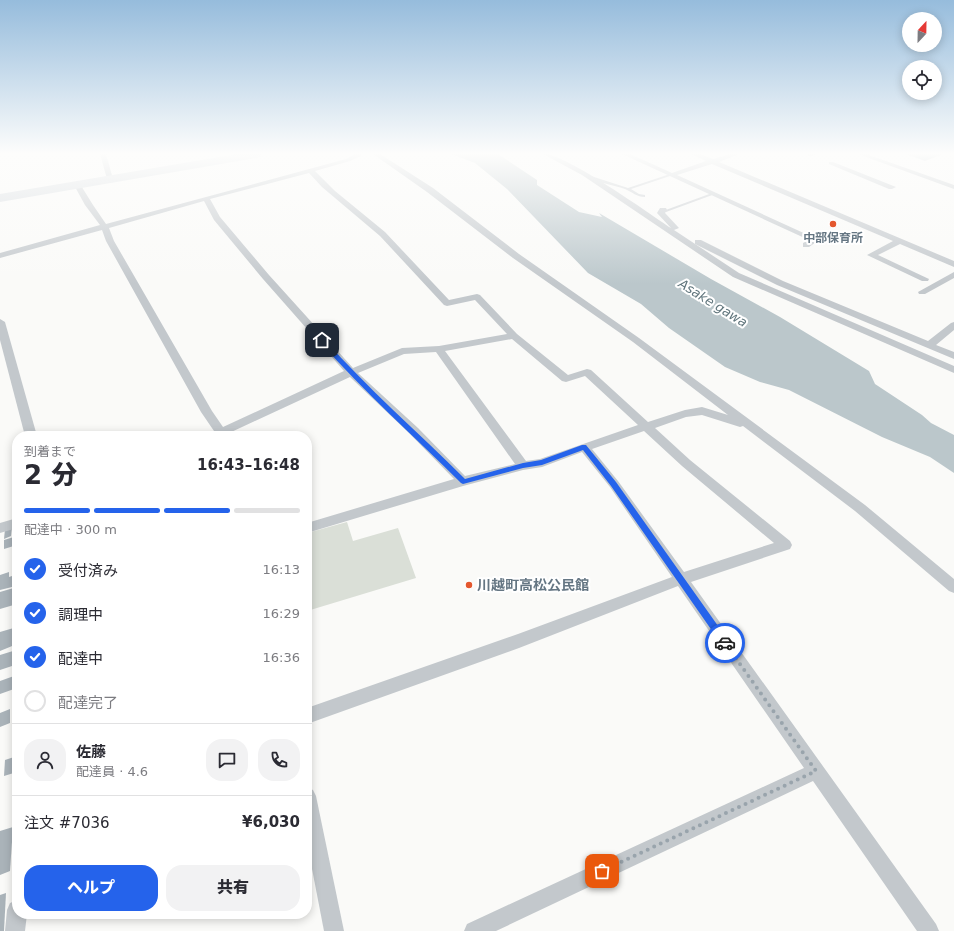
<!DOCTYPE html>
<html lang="ja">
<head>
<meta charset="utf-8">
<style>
  :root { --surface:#fff; --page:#f2f2f3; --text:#2b2b33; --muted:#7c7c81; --line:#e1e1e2; --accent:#2563eb }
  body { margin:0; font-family:"DejaVu Sans","Noto Sans JP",sans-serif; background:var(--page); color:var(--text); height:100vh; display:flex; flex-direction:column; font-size:15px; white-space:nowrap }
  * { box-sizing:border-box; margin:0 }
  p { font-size:13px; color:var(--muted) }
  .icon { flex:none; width:22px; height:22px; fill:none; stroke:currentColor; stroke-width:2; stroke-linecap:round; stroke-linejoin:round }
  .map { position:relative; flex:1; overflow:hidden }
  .sheet { position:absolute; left:12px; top:431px; width:300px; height:488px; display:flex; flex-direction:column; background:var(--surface); border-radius:16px; box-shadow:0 2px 10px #0003 }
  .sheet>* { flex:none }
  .needle { width:26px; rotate:22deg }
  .tools { position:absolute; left:902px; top:12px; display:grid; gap:8px }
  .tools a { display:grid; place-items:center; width:40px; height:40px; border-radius:50%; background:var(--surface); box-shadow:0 2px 10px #0003; font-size:20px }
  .pin { position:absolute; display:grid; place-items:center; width:34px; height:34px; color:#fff; margin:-17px; border-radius:8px; box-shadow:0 2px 6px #0006 }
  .courier { position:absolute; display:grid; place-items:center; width:40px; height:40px; margin:-20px; border:3px solid #2563eb; border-radius:50%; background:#fff; color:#222; box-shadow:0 1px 5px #0007 }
  .head em { font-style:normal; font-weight:800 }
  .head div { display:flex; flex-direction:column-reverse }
  .head { display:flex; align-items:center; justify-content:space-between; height:68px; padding:0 12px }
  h1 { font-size:26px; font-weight:800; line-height:30px }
  .bar { display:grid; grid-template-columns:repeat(4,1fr); gap:6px 4px; align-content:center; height:48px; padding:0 12px }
  .bar i { height:5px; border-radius:3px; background:var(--line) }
  .bar .on { background:var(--accent) }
  .bar p { grid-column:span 4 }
  .line { display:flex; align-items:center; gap:10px; padding:0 12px; border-top:1px solid var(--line) }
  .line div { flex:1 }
  .round { display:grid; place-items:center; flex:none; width:42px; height:42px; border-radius:16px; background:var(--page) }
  ol { padding:0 12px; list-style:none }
  li { display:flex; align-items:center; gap:12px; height:44px }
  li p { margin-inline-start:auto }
  li .icon { padding:4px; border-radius:50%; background:var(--accent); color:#fff; stroke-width:4 }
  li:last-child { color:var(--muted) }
  li i { width:22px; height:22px; border:2px solid var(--line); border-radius:50% }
  .primary-button { display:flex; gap:8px; margin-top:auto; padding:8px 12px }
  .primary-button a { flex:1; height:46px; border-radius:16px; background:var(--accent); color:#fff; font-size:16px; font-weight:800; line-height:46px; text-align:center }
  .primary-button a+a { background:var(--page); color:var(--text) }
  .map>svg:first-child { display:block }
  .green { fill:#dadfd7 }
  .water { fill:#bbc7cb }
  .building { fill:#aab3b9 }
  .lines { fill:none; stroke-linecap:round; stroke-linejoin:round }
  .lane { fill:#c3c8cc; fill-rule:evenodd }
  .street { fill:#c3c8cc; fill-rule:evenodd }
  .highway { fill:#d6dbdf; fill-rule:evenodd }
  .route { fill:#2563eb }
  .done { stroke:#99a4ac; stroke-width:4; stroke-dasharray:0 7.2 }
  .poi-dot { fill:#e4572e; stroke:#fff; stroke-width:1.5 }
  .labels { text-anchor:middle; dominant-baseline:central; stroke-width:4; stroke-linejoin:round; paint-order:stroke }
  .far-poi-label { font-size:12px; font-weight:bold; fill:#657683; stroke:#fff }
  .far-water-label { font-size:13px; font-style:italic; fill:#60757c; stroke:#fff }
  .poi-label { font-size:14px; font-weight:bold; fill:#657683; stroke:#fff; text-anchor:start }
</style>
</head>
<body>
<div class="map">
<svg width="954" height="931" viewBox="0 0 954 931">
  <rect width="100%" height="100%" fill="#fafaf8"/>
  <path class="green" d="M347,522L353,541L398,528L416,578L307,611V533Z"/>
  <path class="water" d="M451,154H498L537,180V185L579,212L602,217L599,213L711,279L780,317L869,371L875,384L922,415L931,423L954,435V473L930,457L882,437L789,390L760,382L725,367L669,328L641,304L588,273L507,189L475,163Z"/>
  <g class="building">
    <path d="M906,154H943L925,161Z"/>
    <path d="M12,527L11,536L4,539L5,529Z"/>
    <path d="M17,536V545L4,549V540Z"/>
    <path d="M9,572V577L12,576V587L0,590V575Z"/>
    <path d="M17,587V604L0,609V592Z"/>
    <path d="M17,627V644L0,651V632Z"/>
    <path d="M13,651L12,666L0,670V655Z"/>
    <path d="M14,676V689L0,694V681Z"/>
    <path d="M10,709V723L0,727V713Z"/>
    <path d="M17,756V772L4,776L5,760Z"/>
    <path d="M13,827L10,871L0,875V831Z"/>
    <path d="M6,893L4,931H0V895Z"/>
  </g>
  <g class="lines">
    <g class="lane">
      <path d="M670,174L673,175L631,189L639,194L645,195V197C637,197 632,192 625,189C613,185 599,183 588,177L591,176L628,188Z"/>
      <path d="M712,193L715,194L666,212L663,211Z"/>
    </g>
    <g class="street">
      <path d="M100,154H106L113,179L112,180L107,179Z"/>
      <path d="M355,154H361V156L350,161L315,171L335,191L385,232L449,300L477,294L480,295L517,334L568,375L587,369L591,370L648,422L685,410L702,407L728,415L633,342L513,258L427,192L373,154H380L433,188L519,254L639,338L865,505L954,579V593L949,591L855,511L743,426L740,427L702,415L686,417L655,428L690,460L790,541L792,545L790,549L691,582L936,924L939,931H917L813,781L496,931H464L467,924L804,768L678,586L519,648L307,724V708L518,634L672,577L610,487L582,452L542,467L523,470L463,486L307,533V523L454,479L410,434L350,377L227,434L229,436H206L208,433L214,431L201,412L106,241L102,230L0,258V253L100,225L85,205L74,185L76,184H80L93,205L106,224L346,159ZM309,173L322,187L380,236L444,305L447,306L475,300L507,334L439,346L402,348L353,368L269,275L220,217L210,199ZM204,201L214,220L263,279L344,371L223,427L212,411L114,241L109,228ZM512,339L562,381L566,382L585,376L638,425L540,459L526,461L445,351ZM436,352L515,464L465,476L418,428L358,373L404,354ZM644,431L682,466L774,543L684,572L618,481L592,449Z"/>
      <path d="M543,154C562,151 650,214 671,228L657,213L660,208H666L667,210L665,213L679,228L674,230L739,273L954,366V373L733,277L582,175Z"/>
      <path d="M622,154H630L672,173L706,161L693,155L692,154H700L713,159L730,154H738L737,155L719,162L954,261V267L900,244L878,255L929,279L928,281H922L867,255L893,241L712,164L677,175L819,240L809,247H803V243L809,240Z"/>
      <path d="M808,154H816L812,156H808Z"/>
      <path d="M858,154H866L954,185V189Z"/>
      <path d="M829,162H833L896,187L892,189H889L829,164Z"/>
      <path d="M695,240H701L783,281L928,341L951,323L954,322V330L936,345L954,352V359L777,285L695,244Z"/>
      <path d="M954,272V278L925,294H919L918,292Z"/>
      <path d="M0,319L5,322L37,436H25L0,340Z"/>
      <path d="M17,518V528L0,533V523Z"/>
      <path d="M307,787L313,790L316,796L344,931H324L307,843Z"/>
      <path d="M17,900V914H27L25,931H5L7,910L10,903Z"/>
    </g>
    <path class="highway" d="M237,154H262L260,157L256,158L0,202V194Z"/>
  </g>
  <linearGradient id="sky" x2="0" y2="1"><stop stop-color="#96bcdc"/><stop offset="0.54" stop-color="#fdfdfc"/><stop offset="1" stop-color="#fdfdfc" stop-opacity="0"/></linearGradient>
  <rect width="954" height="284" fill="url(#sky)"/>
  <path class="route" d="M320,339H324C368,389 418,432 465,479L523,463L541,460L582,445H586L616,482L728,640V645H722L611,486L583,450L542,465L523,468L463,484L461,483C414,436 364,392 320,342Z"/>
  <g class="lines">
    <path class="done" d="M602,871L816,771L725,643"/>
  </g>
  <g class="poi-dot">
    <circle cx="833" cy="224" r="4"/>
    <circle cx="469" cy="585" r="4"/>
  </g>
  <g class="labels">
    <g class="far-poi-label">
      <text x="833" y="238">中部保育所</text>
    </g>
    <g class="far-water-label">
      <text transform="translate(713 303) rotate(32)">Asake gawa</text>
    </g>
    <g class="poi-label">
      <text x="477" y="585">川越町高松公民館</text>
    </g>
  </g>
</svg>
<div class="tools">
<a><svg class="needle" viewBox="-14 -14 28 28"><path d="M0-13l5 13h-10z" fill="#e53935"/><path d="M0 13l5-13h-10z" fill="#7c7c81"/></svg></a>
<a><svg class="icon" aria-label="locate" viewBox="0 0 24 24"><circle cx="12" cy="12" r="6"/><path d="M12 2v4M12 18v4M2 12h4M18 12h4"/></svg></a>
</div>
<div class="pin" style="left:602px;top:871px;background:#ea580c"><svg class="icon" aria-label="bag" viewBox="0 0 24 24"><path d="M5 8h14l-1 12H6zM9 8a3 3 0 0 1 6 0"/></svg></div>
<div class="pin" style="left:322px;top:340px;background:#1f2937"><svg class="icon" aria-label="home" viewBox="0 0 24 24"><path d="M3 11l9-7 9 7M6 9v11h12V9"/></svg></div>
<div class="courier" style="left:725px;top:643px"><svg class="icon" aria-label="car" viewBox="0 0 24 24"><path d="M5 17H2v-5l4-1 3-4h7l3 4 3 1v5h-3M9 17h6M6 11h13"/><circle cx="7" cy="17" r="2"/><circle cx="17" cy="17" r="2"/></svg></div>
<section class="sheet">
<div class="head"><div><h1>2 分</h1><p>到着まで</p></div><em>16:43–16:48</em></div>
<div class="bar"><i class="on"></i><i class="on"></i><i class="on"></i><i></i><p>配達中 · 300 m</p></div>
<ol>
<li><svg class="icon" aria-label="check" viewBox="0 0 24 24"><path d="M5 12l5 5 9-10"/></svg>受付済み<p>16:13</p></li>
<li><svg class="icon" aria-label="check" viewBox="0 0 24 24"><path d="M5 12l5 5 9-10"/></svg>調理中<p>16:29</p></li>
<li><svg class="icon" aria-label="check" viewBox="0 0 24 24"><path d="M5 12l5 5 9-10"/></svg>配達中<p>16:36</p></li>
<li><i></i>配達完了</li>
</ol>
<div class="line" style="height:72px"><a class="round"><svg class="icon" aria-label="person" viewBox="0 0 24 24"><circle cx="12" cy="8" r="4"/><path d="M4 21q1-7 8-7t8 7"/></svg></a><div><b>佐藤</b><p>配達員 · 4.6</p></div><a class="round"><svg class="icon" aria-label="chat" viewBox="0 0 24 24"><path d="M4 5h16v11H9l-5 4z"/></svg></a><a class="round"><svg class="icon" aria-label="phone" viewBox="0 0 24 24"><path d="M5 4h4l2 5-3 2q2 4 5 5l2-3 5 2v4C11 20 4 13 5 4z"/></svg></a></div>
<div class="line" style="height:52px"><div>注文 #7036</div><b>¥6,030</b></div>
<div class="primary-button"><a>ヘルプ</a><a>共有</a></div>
</section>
</div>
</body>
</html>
